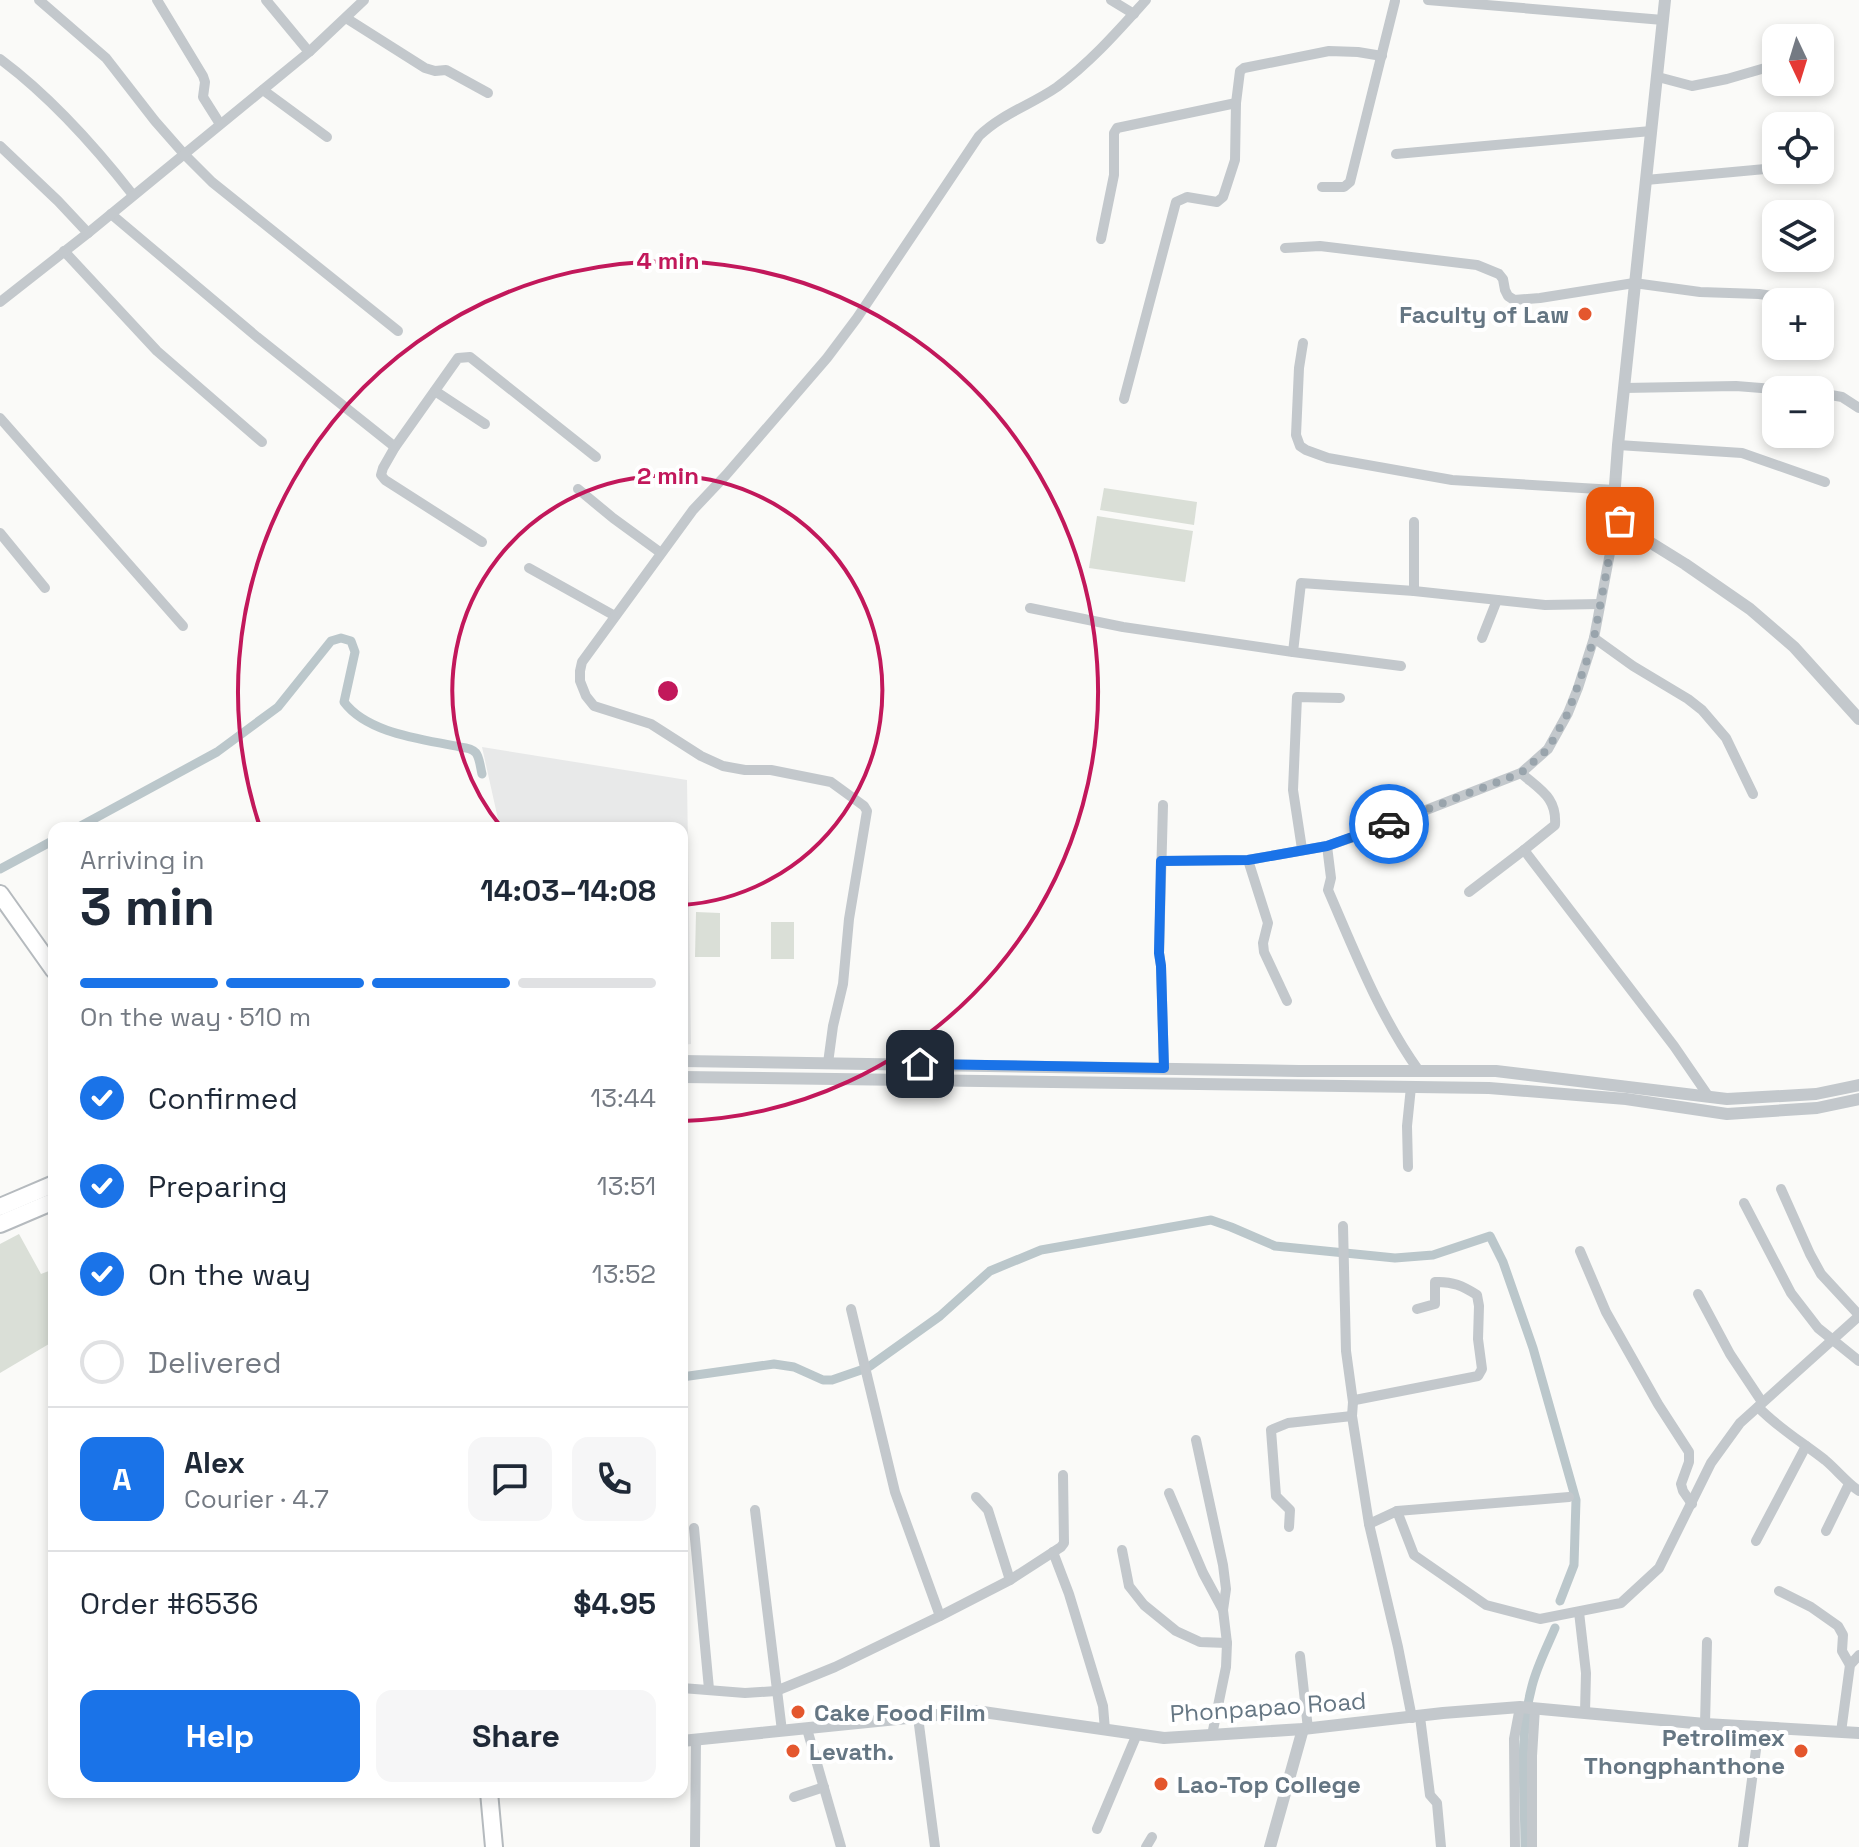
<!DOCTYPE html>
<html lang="en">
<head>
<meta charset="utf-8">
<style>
  :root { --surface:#fff; --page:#f6f6f7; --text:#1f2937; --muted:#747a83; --line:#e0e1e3; --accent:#1a73e8 }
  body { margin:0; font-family:"Space Grotesk",sans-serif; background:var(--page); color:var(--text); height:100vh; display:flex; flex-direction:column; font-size:30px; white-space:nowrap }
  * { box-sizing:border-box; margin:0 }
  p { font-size:26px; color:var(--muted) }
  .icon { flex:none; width:44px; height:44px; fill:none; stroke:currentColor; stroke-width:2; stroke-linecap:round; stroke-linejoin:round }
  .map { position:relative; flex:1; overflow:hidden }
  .side { position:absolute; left:48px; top:822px; width:640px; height:976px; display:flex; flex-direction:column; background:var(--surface); border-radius:16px; box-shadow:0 4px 12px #0003 }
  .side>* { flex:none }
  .needle { width:52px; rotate:176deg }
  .buttons { position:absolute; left:1762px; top:24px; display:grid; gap:16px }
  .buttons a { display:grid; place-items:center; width:72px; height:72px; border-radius:16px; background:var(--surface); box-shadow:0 4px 12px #0003; font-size:40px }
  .pin { position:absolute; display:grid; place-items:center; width:68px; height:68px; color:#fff; margin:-34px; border-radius:16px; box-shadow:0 4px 12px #0006 }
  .courier { position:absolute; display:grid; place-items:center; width:80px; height:80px; margin:-40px; border:6px solid #1a73e8; border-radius:50%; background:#fff; color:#222; box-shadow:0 2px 10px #0007 }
  .headline em { font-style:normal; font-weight:700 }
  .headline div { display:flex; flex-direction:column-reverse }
  .headline { display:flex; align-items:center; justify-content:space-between; height:136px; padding:0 32px }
  h1 { font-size:52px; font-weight:700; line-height:60px }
  .bar { display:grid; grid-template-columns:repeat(4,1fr); gap:12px 8px; align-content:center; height:96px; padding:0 32px }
  .bar i { height:10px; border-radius:6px; background:var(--line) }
  .bar .active { background:var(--accent) }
  .bar p { grid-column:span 4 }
  .line { display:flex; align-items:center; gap:20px; padding:0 32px; border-top:2px solid var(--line) }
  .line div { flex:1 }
  .round { display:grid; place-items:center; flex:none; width:84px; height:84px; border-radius:16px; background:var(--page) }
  ol { padding:0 32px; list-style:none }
  li { display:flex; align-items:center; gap:24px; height:88px }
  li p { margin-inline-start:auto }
  li .icon { padding:8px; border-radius:50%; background:var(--accent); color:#fff; stroke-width:4 }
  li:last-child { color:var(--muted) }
  li i { width:44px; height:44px; border:4px solid var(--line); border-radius:50% }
  .button { display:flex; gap:16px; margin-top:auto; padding:16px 32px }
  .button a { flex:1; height:92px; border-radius:16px; background:var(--accent); color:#fff; font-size:32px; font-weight:700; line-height:92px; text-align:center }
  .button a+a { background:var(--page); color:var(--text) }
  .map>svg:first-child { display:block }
  .built { fill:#e8e9e9 }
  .green { fill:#dadfd7 }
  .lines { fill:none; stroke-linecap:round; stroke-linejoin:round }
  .canal { stroke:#bbc7cb; stroke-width:9 }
  .primary-casing { stroke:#b5babe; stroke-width:20 }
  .minor { stroke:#c3c8cc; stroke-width:10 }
  .tertiary { stroke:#c3c8cc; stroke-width:12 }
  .primary { stroke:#fff; stroke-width:16 }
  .done { stroke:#99a4ac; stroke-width:8; stroke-dasharray:0 14.4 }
  .route { stroke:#1a73e8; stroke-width:10 }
  .ring { fill:none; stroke:#c2185b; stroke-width:4 }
  .poi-dot { fill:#e4572e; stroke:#fff; stroke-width:3 }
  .labels { text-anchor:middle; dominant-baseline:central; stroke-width:8; stroke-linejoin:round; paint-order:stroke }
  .poi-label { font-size:24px; font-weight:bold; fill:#657683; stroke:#fff; text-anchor:start }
  .street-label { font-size:24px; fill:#657683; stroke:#fff }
  .centre { fill:#c2185b; stroke:#fff; stroke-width:4 }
  .ring-label { font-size:24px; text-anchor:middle; font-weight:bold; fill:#c2185b; stroke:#fff; stroke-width:8; stroke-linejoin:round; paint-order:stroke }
</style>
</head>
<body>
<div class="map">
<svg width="1859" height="1847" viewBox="0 0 1859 1847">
  <rect width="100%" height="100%" fill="#fafaf8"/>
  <path class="built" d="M482,747L687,780L691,1044L682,1045V828H500Z"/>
  <g class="green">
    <path d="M1104,488L1197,502L1194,525L1100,510Z"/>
    <path d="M1097,516L1193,531L1185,582L1089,568Z"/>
    <path d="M696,912L720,913V957H695Z"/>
    <rect x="771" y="922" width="23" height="37"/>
    <path d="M19,1234L41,1274L54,1269V1341L0,1373V1244Z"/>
  </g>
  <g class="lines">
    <g class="canal">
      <path d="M77,828L217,752L278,707L331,641L341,638L351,641L355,652L344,702C368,734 423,739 460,747C480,749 478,756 482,774"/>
      <path d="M0,869L54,840"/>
      <path d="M870,1366L940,1316L990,1271L1041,1250L1211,1220L1231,1227L1275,1246L1395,1258L1433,1255L1490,1236L1503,1262L1533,1348L1576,1500L1574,1565L1560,1601"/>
      <path d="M682,1377L774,1364L794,1367L823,1380H832L861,1370"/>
      <path d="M1525,1847C1525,1794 1518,1738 1532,1686C1537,1666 1547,1647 1555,1628"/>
    </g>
    <g class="primary-casing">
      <g id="primary">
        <path d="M0,894L54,970"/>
        <path d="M0,1207L54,1184"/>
        <path d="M0,1224L54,1201"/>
        <path d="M489,1792L494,1847"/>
      </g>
    </g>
    <g class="minor">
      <path d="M39,0L106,58L155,121L184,154L212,182L398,331"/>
      <path d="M157,0L203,76L205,82L203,97L220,124"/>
      <path d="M266,0L309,52"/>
      <path d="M1111,0L1134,14"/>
      <path d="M1428,0L1663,20"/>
      <path d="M346,18L425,68L435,71L446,70L488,93"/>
      <path d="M0,59C51,97 94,145 133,195"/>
      <path d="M1658,77L1692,86L1727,79L1765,68"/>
      <path d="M263,90L327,137"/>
      <path d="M0,146L58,201L88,233"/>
      <path d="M1396,154L1651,131"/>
      <path d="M1820,170H1822"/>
      <path d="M1646,180L1776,168"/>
      <path d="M1322,187H1344L1350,182L1395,1"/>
      <path d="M111,214L257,337L395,447"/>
      <path d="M1101,239L1114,175V133L1117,128L1236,103"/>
      <path d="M1285,248L1320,246L1477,265L1499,274L1503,279L1505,290L1508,296L1514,300L1540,298L1634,283L1700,292L1759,294L1802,300"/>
      <path d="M64,251L157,351L262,442"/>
      <path d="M0,302L88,233L309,52L364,0"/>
      <path d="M1303,343L1299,368L1296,435L1300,446L1306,450L1328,458L1452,480L1615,490"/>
      <path d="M1624,388L1736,386L1785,390"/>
      <path d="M435,391L485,424"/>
      <path d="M1820,393L1842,397L1859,408"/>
      <path d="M1124,399L1176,202L1187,197L1217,202L1223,197L1235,160L1236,103L1240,71L1244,68L1329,51L1358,52L1382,56"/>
      <path d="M0,418L183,626"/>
      <path d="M1618,445L1742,453L1825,482"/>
      <path d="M578,489L613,518L661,553"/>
      <path d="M0,533L45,588"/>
      <path d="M482,542L385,480L381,475L383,468L395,447L458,358L470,357L596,457"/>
      <path d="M529,568L615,616"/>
      <path d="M1414,591V522"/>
      <path d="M1030,608L1123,627L1293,652"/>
      <path d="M1482,638L1497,600"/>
      <path d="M1594,638L1633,666L1688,699L1702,710L1726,738L1753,794"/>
      <path d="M1401,666L1293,652L1301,583L1414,591L1545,605L1600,604"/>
      <path d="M1521,773C1540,790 1557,797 1555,825L1524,850L1674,1046L1709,1097"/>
      <path d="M1163,805L1159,953L1161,966L1164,1068"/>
      <path d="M1327,846L1331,878L1328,890C1355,952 1379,1015 1419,1071"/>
      <path d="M1302,849L1293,790L1297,697L1340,698"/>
      <path d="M1248,860L1268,923L1263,943L1264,952L1287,1001"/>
      <path d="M1161,861L1248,860L1327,846L1380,828L1521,773L1548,749L1568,713L1578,688L1594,638L1613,537L1620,521"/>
      <path d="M1469,892L1524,850"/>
      <path d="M828,1063L833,1026L843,984L849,919L867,811L864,806L831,782L771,770H745L723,766L701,756L651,724L594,706L586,696L580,681V671L582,662L693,510L726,475L827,358L857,318L979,136C1003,113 1031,105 1057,87C1091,62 1118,31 1146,0"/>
      <path d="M1408,1167L1407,1126L1411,1087"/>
      <path d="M1781,1189L1810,1254L1821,1274L1859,1315"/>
      <path d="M1744,1203L1791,1293L1818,1328L1859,1361"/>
      <path d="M1343,1226L1346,1351L1353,1402L1352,1416L1369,1524L1398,1647L1412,1718"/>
      <path d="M1580,1251L1606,1312L1658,1404L1689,1452V1462L1681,1484L1683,1491L1692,1504"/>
      <path d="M1698,1294L1730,1354L1762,1402"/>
      <path d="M851,1309L895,1492L940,1616"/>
      <path d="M1353,1402L1355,1400L1478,1376L1482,1369L1478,1339L1479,1306L1477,1295C1463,1286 1452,1281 1435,1282V1304L1417,1309"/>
      <path d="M1758,1407C1778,1428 1802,1442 1825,1460C1837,1470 1846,1482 1859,1491"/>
      <path d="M1196,1440L1223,1565L1226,1589L1223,1610L1227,1643L1226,1667L1212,1735"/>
      <path d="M1169,1493L1203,1573L1223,1610"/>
      <path d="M976,1497L988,1510L1010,1580"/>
      <path d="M755,1510L782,1731"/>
      <path d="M1397,1511L1569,1497"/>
      <path d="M1369,1524L1397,1511L1414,1555L1486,1605L1540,1619L1621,1603L1659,1568L1711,1463L1740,1423L1859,1316"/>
      <path d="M1289,1527L1290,1510L1276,1496L1271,1430L1288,1423L1352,1416"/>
      <path d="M694,1528L709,1689"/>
      <path d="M1826,1531L1849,1484"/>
      <path d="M1756,1541L1806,1446"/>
      <path d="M1122,1550L1129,1586L1144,1605L1176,1631L1200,1642L1227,1643"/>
      <path d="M1053,1552L1069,1594L1103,1706L1105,1730"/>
      <path d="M1779,1591L1811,1607L1838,1626L1843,1635L1842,1651L1850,1665"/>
      <path d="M1579,1612L1586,1673L1585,1712"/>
      <path d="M1300,1656L1308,1729"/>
      <path d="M682,1688L745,1693L776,1691L835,1667L940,1616L1010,1580L1061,1547L1064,1543L1063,1475"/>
      <path d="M918,1717L935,1847"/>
      <path d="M1420,1717L1430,1795L1437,1803L1441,1847"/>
      <path d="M1705,1724L1707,1642"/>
      <path d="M807,1729L841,1847"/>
      <path d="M1841,1732L1850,1665L1859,1655"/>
      <path d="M794,1797L824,1787"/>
      <path d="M1097,1829L1137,1734"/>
      <path d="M695,1847L696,1740"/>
      <path d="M1146,1847L1152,1837"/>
      <path d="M1515,1847L1514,1739L1520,1707"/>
      <path d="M1532,1847V1756L1535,1708"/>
      <path d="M1743,1847L1759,1727"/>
    </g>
    <g class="tertiary">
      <path d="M1665,0L1618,445L1614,499L1615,508L1620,521L1627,528L1685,564L1750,609L1794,647L1859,719"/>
      <path d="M682,1061L1299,1071H1496L1727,1099L1816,1094L1859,1085"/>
      <path d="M682,1077L1489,1088L1626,1099L1727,1114L1817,1108L1859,1099"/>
      <path d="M682,1741L976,1711L1164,1738L1303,1729L1443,1713L1520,1707L1705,1724L1859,1733"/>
      <path d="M1270,1847L1303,1729"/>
    </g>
    <use href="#primary" class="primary"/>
  </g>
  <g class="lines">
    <path class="done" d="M1389,824L1521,773L1548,749L1568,713L1586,663L1594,638L1613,537L1620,521"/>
    <path class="route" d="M920,1064L1164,1068L1161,966L1159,953L1161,861L1248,860L1327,846L1389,824"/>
  </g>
  <g class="ring">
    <path d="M502 828A215 215 0 1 1 683 905"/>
    <path d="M260 827A430 430 0 1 1 683 1121"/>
  </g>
  <g class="poi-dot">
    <circle cx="1585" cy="314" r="8"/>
    <circle cx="798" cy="1712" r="8"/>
    <circle cx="793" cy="1751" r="8"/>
    <circle cx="1801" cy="1751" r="8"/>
    <circle cx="1161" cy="1784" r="8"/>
  </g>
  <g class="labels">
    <g class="poi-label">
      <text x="1569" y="314" text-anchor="end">Faculty of Law</text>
      <text x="814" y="1712">Cake Food Film</text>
      <text x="1785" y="1737" text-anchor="end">Petrolimex<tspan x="1785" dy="28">Thongphanthone</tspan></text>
      <text x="809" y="1751">Levath.</text>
      <text x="1177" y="1784">Lao-Top College</text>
    </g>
    <g class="street-label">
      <text transform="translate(1268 1707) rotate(-4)">Phonpapao Road</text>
    </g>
  </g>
  <circle cx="668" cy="691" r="12" class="centre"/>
  <g class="ring-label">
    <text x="668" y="269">4 min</text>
    <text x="668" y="484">2 min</text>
  </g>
</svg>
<div class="buttons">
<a><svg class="needle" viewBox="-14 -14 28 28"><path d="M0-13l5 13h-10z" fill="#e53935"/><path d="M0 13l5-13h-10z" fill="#747a83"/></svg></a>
<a><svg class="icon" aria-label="locate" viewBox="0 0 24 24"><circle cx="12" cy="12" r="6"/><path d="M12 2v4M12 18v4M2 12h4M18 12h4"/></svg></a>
<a><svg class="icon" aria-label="layers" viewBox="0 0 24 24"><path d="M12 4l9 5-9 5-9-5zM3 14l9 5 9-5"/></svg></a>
<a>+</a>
<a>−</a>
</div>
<div class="pin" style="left:1620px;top:521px;background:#ea580c"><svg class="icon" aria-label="bag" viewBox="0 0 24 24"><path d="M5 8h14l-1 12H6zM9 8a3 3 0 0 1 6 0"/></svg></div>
<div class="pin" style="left:920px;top:1064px;background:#1f2937"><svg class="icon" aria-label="home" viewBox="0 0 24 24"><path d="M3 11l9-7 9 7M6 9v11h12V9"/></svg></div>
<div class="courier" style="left:1389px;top:824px"><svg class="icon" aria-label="car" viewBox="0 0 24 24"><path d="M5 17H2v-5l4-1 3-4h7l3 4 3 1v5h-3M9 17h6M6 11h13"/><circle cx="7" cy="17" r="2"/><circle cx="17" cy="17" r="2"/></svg></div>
<section class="side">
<div class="headline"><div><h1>3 min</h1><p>Arriving in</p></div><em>14:03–14:08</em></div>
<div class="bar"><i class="active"></i><i class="active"></i><i class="active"></i><i></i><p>On the way · 510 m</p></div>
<ol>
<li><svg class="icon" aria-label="check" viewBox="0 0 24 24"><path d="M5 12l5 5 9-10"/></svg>Confirmed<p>13:44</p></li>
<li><svg class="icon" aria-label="check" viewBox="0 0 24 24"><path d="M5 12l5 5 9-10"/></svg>Preparing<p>13:51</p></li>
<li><svg class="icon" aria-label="check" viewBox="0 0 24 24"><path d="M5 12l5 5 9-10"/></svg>On the way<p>13:52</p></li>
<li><i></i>Delivered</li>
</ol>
<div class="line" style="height:144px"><b class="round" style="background:var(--accent);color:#fff">A</b><div><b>Alex</b><p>Courier · 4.7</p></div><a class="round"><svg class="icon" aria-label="chat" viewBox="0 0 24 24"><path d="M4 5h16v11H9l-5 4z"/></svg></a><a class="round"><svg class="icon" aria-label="phone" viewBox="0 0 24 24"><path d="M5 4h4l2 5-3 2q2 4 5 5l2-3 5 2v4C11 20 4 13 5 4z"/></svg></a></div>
<div class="line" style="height:104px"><div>Order #6536</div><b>$4.95</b></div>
<div class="button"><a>Help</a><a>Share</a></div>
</section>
</div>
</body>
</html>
